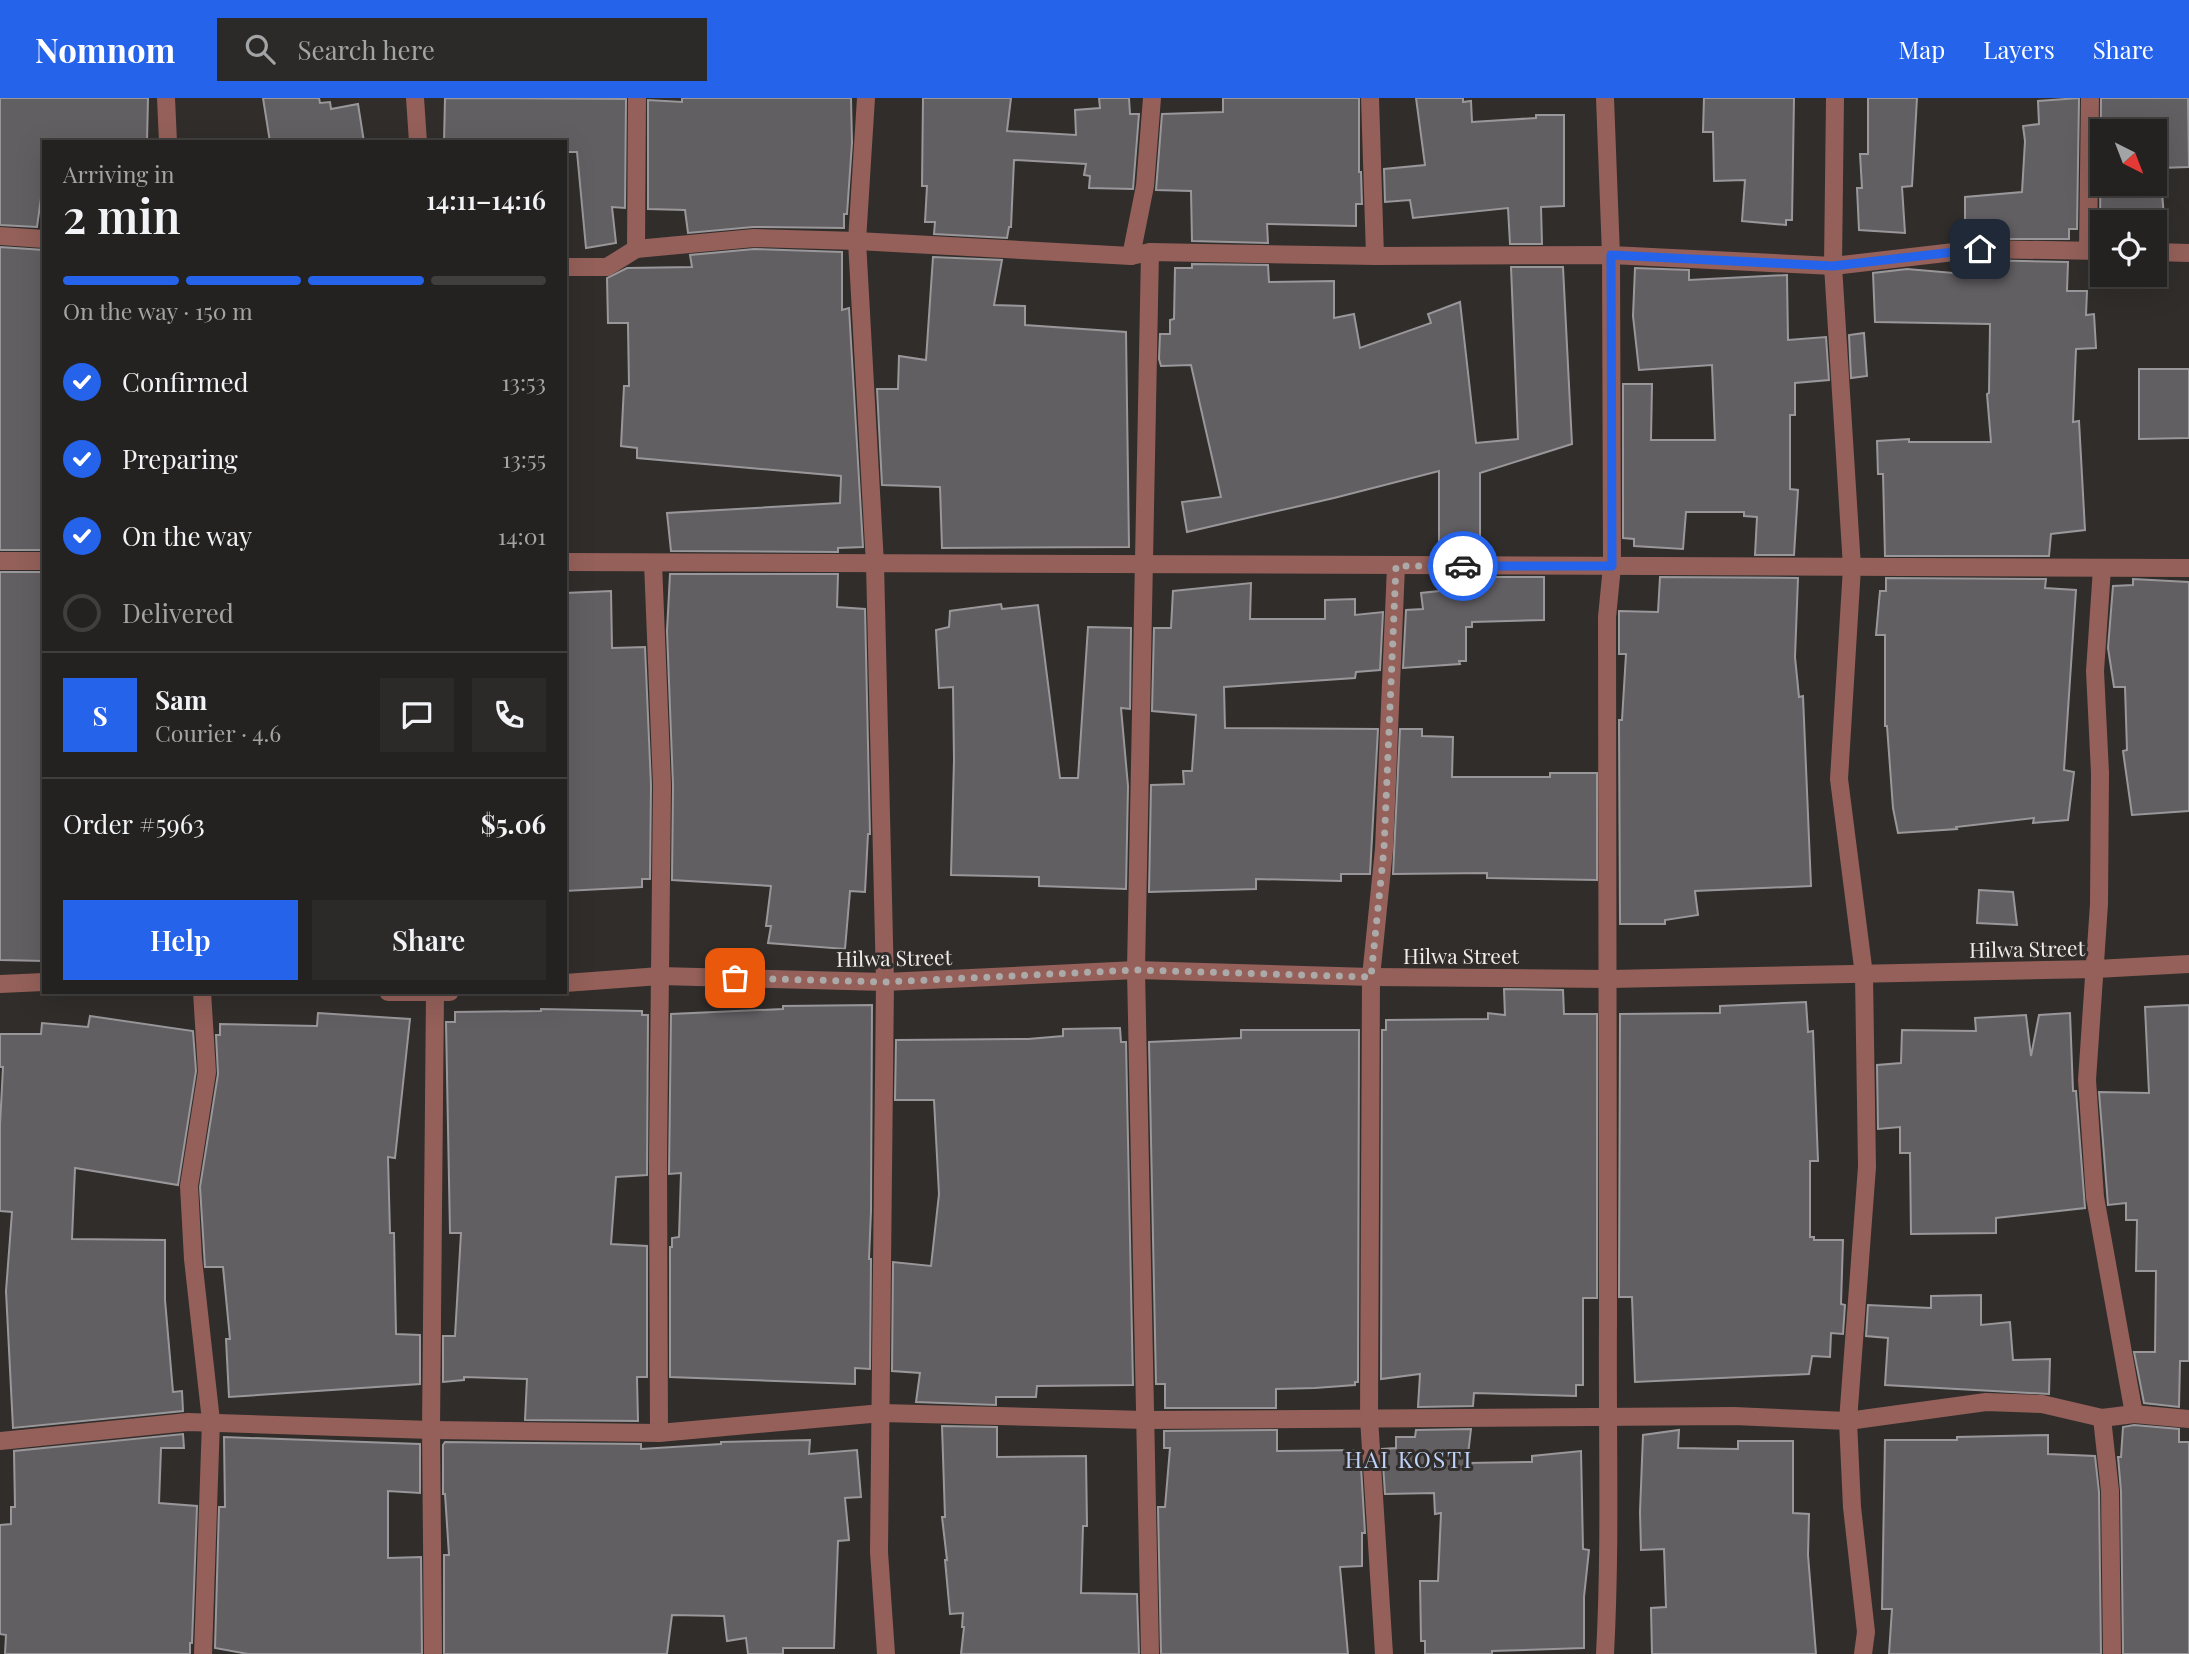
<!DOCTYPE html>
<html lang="en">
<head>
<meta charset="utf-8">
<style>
  :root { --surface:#242220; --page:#2c2a29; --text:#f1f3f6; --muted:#a3a4a5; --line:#413f3e; --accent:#2563eb }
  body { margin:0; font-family:"Playfair Display",serif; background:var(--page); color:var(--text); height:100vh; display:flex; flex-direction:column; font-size:26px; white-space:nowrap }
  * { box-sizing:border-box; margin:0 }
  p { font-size:23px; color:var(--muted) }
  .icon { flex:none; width:38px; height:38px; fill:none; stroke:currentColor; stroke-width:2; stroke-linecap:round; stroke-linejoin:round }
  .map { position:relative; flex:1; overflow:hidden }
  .details { position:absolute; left:42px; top:42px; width:525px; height:854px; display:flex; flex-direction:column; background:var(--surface); border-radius:0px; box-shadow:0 7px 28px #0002,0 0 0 2px var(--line) }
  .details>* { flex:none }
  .needle { width:46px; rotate:138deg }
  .fabs { position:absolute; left:2090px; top:21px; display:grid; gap:14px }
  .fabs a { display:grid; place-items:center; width:77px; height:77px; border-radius:0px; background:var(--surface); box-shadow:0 7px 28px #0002,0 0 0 2px var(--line); font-size:35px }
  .pin { position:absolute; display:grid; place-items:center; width:60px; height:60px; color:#fff; margin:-30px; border-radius:14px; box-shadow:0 4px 10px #0006 }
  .courier { position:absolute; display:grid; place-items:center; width:70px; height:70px; margin:-35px; border:5px solid #2563eb; border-radius:50%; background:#fff; color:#222; box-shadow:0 2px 9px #0007 }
  .headline em { font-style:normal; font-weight:600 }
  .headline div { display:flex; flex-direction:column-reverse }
  .headline { display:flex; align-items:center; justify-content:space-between; height:119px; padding:0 21px }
  h1 { font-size:46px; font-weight:600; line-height:52px }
  .bar { display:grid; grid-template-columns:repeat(4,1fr); gap:10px 7px; align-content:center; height:84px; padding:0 21px }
  .bar i { height:9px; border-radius:5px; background:var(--line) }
  .bar .current { background:var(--accent) }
  .bar p { grid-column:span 4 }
  .line { display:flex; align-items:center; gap:18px; padding:0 21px; border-top:2px solid var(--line) }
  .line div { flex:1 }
  .round { display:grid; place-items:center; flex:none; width:74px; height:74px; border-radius:0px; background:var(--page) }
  ol { padding:0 21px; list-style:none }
  li { display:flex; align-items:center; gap:21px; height:77px }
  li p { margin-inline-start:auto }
  li .icon { padding:7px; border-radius:50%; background:var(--accent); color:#fff; stroke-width:4 }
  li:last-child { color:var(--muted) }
  li i { width:38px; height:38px; border:4px solid var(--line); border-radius:50% }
  .button { display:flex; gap:14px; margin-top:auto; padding:14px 21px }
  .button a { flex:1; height:80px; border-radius:0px; background:var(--accent); color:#fff; font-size:28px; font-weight:600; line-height:80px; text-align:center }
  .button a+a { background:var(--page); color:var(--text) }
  header { display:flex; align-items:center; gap:42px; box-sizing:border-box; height:98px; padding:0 35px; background:var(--accent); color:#fff }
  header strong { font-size:33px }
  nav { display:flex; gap:38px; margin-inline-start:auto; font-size:24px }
  .search { width:490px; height:63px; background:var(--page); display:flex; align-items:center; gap:18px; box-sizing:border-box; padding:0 24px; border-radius:0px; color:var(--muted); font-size:26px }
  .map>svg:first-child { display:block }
  .building { fill:#625f62; stroke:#9a979a; stroke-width:2; fill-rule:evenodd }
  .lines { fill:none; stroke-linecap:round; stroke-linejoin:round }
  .minor { stroke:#946059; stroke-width:18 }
  .done { stroke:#acaaa8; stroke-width:7; stroke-dasharray:0 12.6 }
  .route { stroke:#2563eb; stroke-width:9 }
  .labels { text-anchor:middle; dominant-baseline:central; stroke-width:6; stroke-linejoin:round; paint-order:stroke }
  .street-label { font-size:21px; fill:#efedec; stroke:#302d2b }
  .neighbourhood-label { font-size:23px; letter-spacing:2px; fill:#bed2fa; stroke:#302d2b }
</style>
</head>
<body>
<header>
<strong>Nomnom</strong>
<div class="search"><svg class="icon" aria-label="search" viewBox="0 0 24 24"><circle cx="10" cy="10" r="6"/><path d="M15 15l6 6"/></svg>Search here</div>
<nav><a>Map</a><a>Layers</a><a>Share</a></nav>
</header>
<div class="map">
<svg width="2189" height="1556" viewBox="0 0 2189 1556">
  <rect width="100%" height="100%" fill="#302d2b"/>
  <g class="building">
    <path d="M0,0H148L147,44H44V79L37,129L0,127Z"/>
    <path d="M263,0H319L320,5L330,4L331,11L358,6L364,44H270Z"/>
    <path d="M445,0L626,1L625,110L612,109L616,145L586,150L577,54H565V44H444Z"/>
    <path d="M682,0H851L852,45L847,116H844V130L753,129L688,135L685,112L648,111V2L682,4Z"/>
    <path d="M923,0H1011L1007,33L1076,37L1075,12L1100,10L1099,0H1129L1130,16H1139L1133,91L1089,90L1090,78L1084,77L1086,66L1014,62L1011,129H1009L1007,140L934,136L935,124H925L927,88H922Z"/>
    <path d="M1223,0H1359V74H1361L1362,106H1356V128L1267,126L1268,145L1192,143L1191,93L1156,92L1162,16L1223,14Z"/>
    <path d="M1416,0H1463V4L1471,3L1472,24L1536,20V17H1564V108L1541,109L1542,146H1510L1508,110L1413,120L1410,102L1385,104L1384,71L1425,67Z"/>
    <path d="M1704,0H1794L1792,122H1786V127L1742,123L1745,82L1714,83L1713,34H1703Z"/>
    <path d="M1868,0H1917L1912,88L1902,89L1905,135L1859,132L1857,90H1862L1860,56H1868Z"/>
    <path d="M2079,0L2077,131H2069V141H1965V99L2022,94L2025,43L2023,28L2039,26L2038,3Z"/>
    <path d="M2101,0H2188L2189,69L2160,70L2164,119L2102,124V131H2100ZM2102,33H2154V86H2102Z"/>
    <path d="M0,149L44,152V452H0Z"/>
    <path d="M754,151L842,154V212L849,210L863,449L838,450V454L671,453L667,415L840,405L841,378L637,360V350L621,348L624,288H629L628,227V225H608L607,180L627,170L692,169L690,157Z"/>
    <path d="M933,159L1002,162L994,207L1025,208V227L1126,234L1129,449L942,450L940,389L882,387L877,291H898L899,258L926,262Z"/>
    <path d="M1981,162L2068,164L2067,193H2087L2086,217L2094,216L2096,250L2076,251L2073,324L2079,323L2085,432L2051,436L2049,458H1885L1883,376H1878L1877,343L1909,341V344H1991L1987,296L1989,295L1990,226L1875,224L1873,175L1907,171L1965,176V164Z"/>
    <path d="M1192,166L1268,167L1269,184L1334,183V220L1354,216L1360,250L1431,225L1428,216L1460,204L1476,345L1518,341L1511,169H1563L1572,346L1480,375V456H1439V373L1334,400L1187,434L1182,404L1221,399L1191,267L1161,268L1159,261L1160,236H1170V222L1174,221L1175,170H1192Z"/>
    <path d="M1635,170L1689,172V182L1787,177L1788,242L1826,239L1829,282L1795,285V317H1790V391L1798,392L1794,457H1755L1757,419L1744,418V414H1686L1683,451L1634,448V441L1623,440V286H1652L1651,342H1715L1712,267L1639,272L1633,218Z"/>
    <path d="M1864,235L1867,278L1851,280L1849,237Z"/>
    <path d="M2139,271H2189V340L2139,341Z"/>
    <path d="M0,474H44V863L0,862Z"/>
    <path d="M670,476H838L837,509L865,511L870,736H868L865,794L850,793L845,851L768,845L771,828H766L771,788L672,782L673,687L667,533Z"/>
    <path d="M1439,479H1544V522L1472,524V529H1466V563H1459L1460,566L1403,570L1406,512L1423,511L1421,495L1439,493Z"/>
    <path d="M1660,479L1798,480L1795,559L1799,599L1803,598L1811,788L1695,793L1698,817L1665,822V826H1620L1619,622H1622L1626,556H1619V513L1658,514Z"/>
    <path d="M1886,480L2046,481L2045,490L2076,492L2064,672L2074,674L2068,722L2033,725L2034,720L1956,729L1957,731L1898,735L1893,710L1887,628H1885V537H1876L1880,493H1886Z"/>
    <path d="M2133,481L2189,484V713L2132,717L2123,653L2127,652L2125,589H2114L2108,550L2113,488L2133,487Z"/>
    <path d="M1251,485L1250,521H1325V502L1355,501V517L1383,514L1380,572L1356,574L1355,580L1224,589L1225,630L1378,631L1370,776H1341V783L1256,781V791L1149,794L1151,687L1184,686L1183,673H1192L1196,617L1152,613L1154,530H1171L1173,493Z"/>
    <path d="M611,493L612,550L645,549L651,687L650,781H642V789L565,793V495Z"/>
    <path d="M1001,506L1002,511L1038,507L1060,680H1078L1088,529L1131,530L1130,611L1121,610L1128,688L1126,791L1039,788V779L951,777L954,662L953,589L939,590L936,532L949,529L950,513Z"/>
    <path d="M1400,631H1422V638L1453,639L1452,679H1550V675H1597V782L1487,780V775L1393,776Z"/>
    <path d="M1979,792L2013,794L2017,827L1977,825Z"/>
    <path d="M1504,891L1563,892L1564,916H1597V1200H1583V1287H1576V1298L1474,1295L1473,1308L1418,1309L1420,1276L1381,1281L1382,932H1386V922L1488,921V915L1505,917Z"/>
    <path d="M1806,904L1808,934L1813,933L1818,1063H1810V1139H1814V1142H1843L1841,1206L1845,1207L1843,1236L1831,1235L1830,1259L1812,1258L1809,1276L1635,1284L1632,1199H1619L1620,916L1720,915V908Z"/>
    <path d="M872,907L871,1113L869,1161H871L870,1271L855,1270V1286L670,1279V1149H672V1140L679,1139L681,1075L669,1076L671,916L783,911V908Z"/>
    <path d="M2189,907V1263H2180L2179,1309L2144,1305L2134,1254H2155L2156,1173H2136L2137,1122H2126V1105L2108,1107L2099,994L2149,995L2145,909Z"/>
    <path d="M541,911L642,913V917H648L647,1077L616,1079L611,1146L647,1148V1279H637L638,1323L525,1322L527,1281L464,1279V1282L443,1284V1238H455L461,1135H450L446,924H455V914L541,913Z"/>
    <path d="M318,915L410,921L395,1060L388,1059L390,1135H394L396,1236L420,1237V1286L229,1299L226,1241H230L223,1169H205L200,1089L218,976L216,937H220V926L317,928Z"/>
    <path d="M2070,915L2073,993H2076L2085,1110L1996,1120V1135L1911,1136L1910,1055H1900V1029L1878,1031L1877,967L1901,965L1902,932L1976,933L1975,920L2026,917L2031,958L2039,917Z"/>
    <path d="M90,918L193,933L196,973L178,1087L75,1070L72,1141L165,1142V1202L173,1294L182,1293L183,1313L13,1330L6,1193L12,1114L0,1113V1027L3,969H0V936H41L42,925L88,929Z"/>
    <path d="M1120,930L1121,944H1126L1133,1287L1037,1288L1036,1299H996V1307L916,1304L920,1275L892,1273L893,1164L931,1168L939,1096L934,1002H895L896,942L1028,941L1063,938V931Z"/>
    <path d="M1241,932H1359L1358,1284H1355V1287L1315,1290L1276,1291V1310H1165V1286H1156L1149,944L1241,940Z"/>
    <path d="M1981,1197V1227L2010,1224L2013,1262L2050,1261L2049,1296L1885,1287L1888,1240L1866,1238L1868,1207L1931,1210V1198Z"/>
    <path d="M2134,1327L2179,1331V1344H2189V1556H2123L2121,1393L2118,1359H2121L2123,1329Z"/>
    <path d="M942,1328L997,1329V1359L1086,1358L1087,1428H1083L1081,1495L1137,1496L1139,1556H961L964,1529H962L963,1515L950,1516L945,1462H947L942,1419H945Z"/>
    <path d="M1471,1331L1467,1365L1532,1364V1358L1581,1353L1583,1451L1589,1452L1584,1499V1550L1492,1553V1556H1425V1543H1421L1420,1483H1438L1441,1415L1435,1416L1434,1395L1385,1396L1382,1351L1396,1350V1339H1415L1416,1332Z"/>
    <path d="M1277,1332V1353L1360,1352L1365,1435H1362V1468L1340,1469L1348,1556H1161L1158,1409H1165L1170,1350H1164V1333Z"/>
    <path d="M1679,1332L1678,1350L1738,1351V1343H1793V1415L1809,1416L1808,1457L1816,1556H1652L1651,1510L1666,1509L1664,1451L1641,1452L1640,1414L1643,1337Z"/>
    <path d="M183,1336L184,1350H161L159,1405L197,1408L192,1545H190V1556H5L6,1537L0,1536V1427L11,1426V1409H15L14,1353Z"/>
    <path d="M2048,1337V1356L2095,1358L2099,1394L2101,1556H1889L1892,1511H1882L1885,1342H1957V1339Z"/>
    <path d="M224,1339L420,1346V1395L388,1393V1460L421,1459L422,1556H248L215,1550L219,1409H225Z"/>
    <path d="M810,1342L809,1356L857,1352L861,1399L845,1400L849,1442L838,1443L834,1550H783V1556H748L746,1540L727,1543L724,1518L672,1517L667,1556H444V1457H449L445,1396H443V1347L445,1344L641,1346V1351L721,1346V1344Z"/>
  </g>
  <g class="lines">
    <g class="minor">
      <path d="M166,0L168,44"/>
      <path d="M415,0L418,44"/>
      <path d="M866,0L857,143L875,466L885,884L879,1454L886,1556"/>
      <path d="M1370,0L1375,158"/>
      <path d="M1605,0L1611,157L1612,468L1607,519C1609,753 1609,988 1608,1223C1607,1334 1611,1445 1605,1556"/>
      <path d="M1835,0L1833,168L1852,469L1839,681L1864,877L1867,1069L1848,1323L1852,1409L1866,1534L1863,1556"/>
      <path d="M0,138L44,141"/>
      <path d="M636,151L637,0"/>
      <path d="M2088,152L2090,0"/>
      <path d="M2154,154L2189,155"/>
      <path d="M1131,158L1145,88L1152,0"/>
      <path d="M565,169H607L636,151L754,140L857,143L1131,158L1150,154L1375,158L1611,157L1833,168L1980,151L2102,153"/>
      <path d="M0,463H44"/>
      <path d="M565,464L2189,470"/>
      <path d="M653,465L662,687L658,1063L659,1335"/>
      <path d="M2102,470L2095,573L2100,675L2099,806L2087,982L2095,1099L2134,1316"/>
      <path d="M565,885L660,878L885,884L1136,872L1371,879L1610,881L2096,871L2189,866"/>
      <path d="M0,886L44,884"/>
      <path d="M202,894L207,974L189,1088L193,1161L211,1323L203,1556"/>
      <path d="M388,894H450"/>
      <path d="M2102,1320L2110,1393L2112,1556"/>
      <path d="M0,1343L188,1324L431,1332L659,1335L882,1315L1145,1322L1734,1318L1848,1323L1986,1304L2042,1306L2102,1320L2134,1316L2189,1321"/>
      <path d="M433,1556L431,1332L435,894"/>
      <path d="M1150,1556L1136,872L1150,154"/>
      <path d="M1384,1556L1369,1320L1371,879L1384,751L1396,468"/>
    </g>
  </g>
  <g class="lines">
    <path class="done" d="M735,880L885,884L1136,872L1371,879L1384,751L1396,468H1463"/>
    <path class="route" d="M1463,468H1612L1611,157L1833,168L1980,151"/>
  </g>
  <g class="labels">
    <g class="street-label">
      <text transform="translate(2027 850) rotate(-1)">Hilwa Street</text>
      <text x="1461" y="857">Hilwa Street</text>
      <text transform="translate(894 859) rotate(-1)">Hilwa Street</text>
    </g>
    <g class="neighbourhood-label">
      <text x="1409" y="1360">HAI KOSTI</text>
    </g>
  </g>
</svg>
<div class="fabs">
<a><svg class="needle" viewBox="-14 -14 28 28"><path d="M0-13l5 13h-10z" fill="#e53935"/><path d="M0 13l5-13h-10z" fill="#a3a4a5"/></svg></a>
<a><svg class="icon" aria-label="locate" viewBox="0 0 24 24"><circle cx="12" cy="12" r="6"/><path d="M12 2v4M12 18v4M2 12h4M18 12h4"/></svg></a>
</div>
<div class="pin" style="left:735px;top:880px;background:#ea580c"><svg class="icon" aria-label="bag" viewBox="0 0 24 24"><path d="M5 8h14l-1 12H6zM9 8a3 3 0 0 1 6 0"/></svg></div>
<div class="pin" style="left:1980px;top:151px;background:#1f2937"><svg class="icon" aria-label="home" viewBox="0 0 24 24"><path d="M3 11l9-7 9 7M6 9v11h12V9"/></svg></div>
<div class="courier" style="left:1463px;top:468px"><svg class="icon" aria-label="car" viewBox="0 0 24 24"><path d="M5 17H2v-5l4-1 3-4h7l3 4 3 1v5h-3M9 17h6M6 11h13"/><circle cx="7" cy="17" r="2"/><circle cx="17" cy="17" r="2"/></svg></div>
<section class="details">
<div class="headline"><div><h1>2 min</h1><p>Arriving in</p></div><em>14:11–14:16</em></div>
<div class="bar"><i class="current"></i><i class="current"></i><i class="current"></i><i></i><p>On the way · 150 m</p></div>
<ol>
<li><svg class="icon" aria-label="check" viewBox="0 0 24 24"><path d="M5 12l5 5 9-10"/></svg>Confirmed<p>13:53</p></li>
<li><svg class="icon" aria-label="check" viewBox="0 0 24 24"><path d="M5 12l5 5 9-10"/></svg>Preparing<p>13:55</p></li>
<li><svg class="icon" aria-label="check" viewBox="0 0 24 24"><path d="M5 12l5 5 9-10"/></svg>On the way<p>14:01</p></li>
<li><i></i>Delivered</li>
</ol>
<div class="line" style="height:126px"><b class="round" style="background:var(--accent);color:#fff">S</b><div><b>Sam</b><p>Courier · 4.6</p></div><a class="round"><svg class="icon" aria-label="chat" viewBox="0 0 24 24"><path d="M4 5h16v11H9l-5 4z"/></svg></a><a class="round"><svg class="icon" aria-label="phone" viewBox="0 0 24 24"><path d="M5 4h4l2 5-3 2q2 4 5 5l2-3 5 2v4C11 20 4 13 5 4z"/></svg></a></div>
<div class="line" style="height:91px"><div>Order #5963</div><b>$5.06</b></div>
<div class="button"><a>Help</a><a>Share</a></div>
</section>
</div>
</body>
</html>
